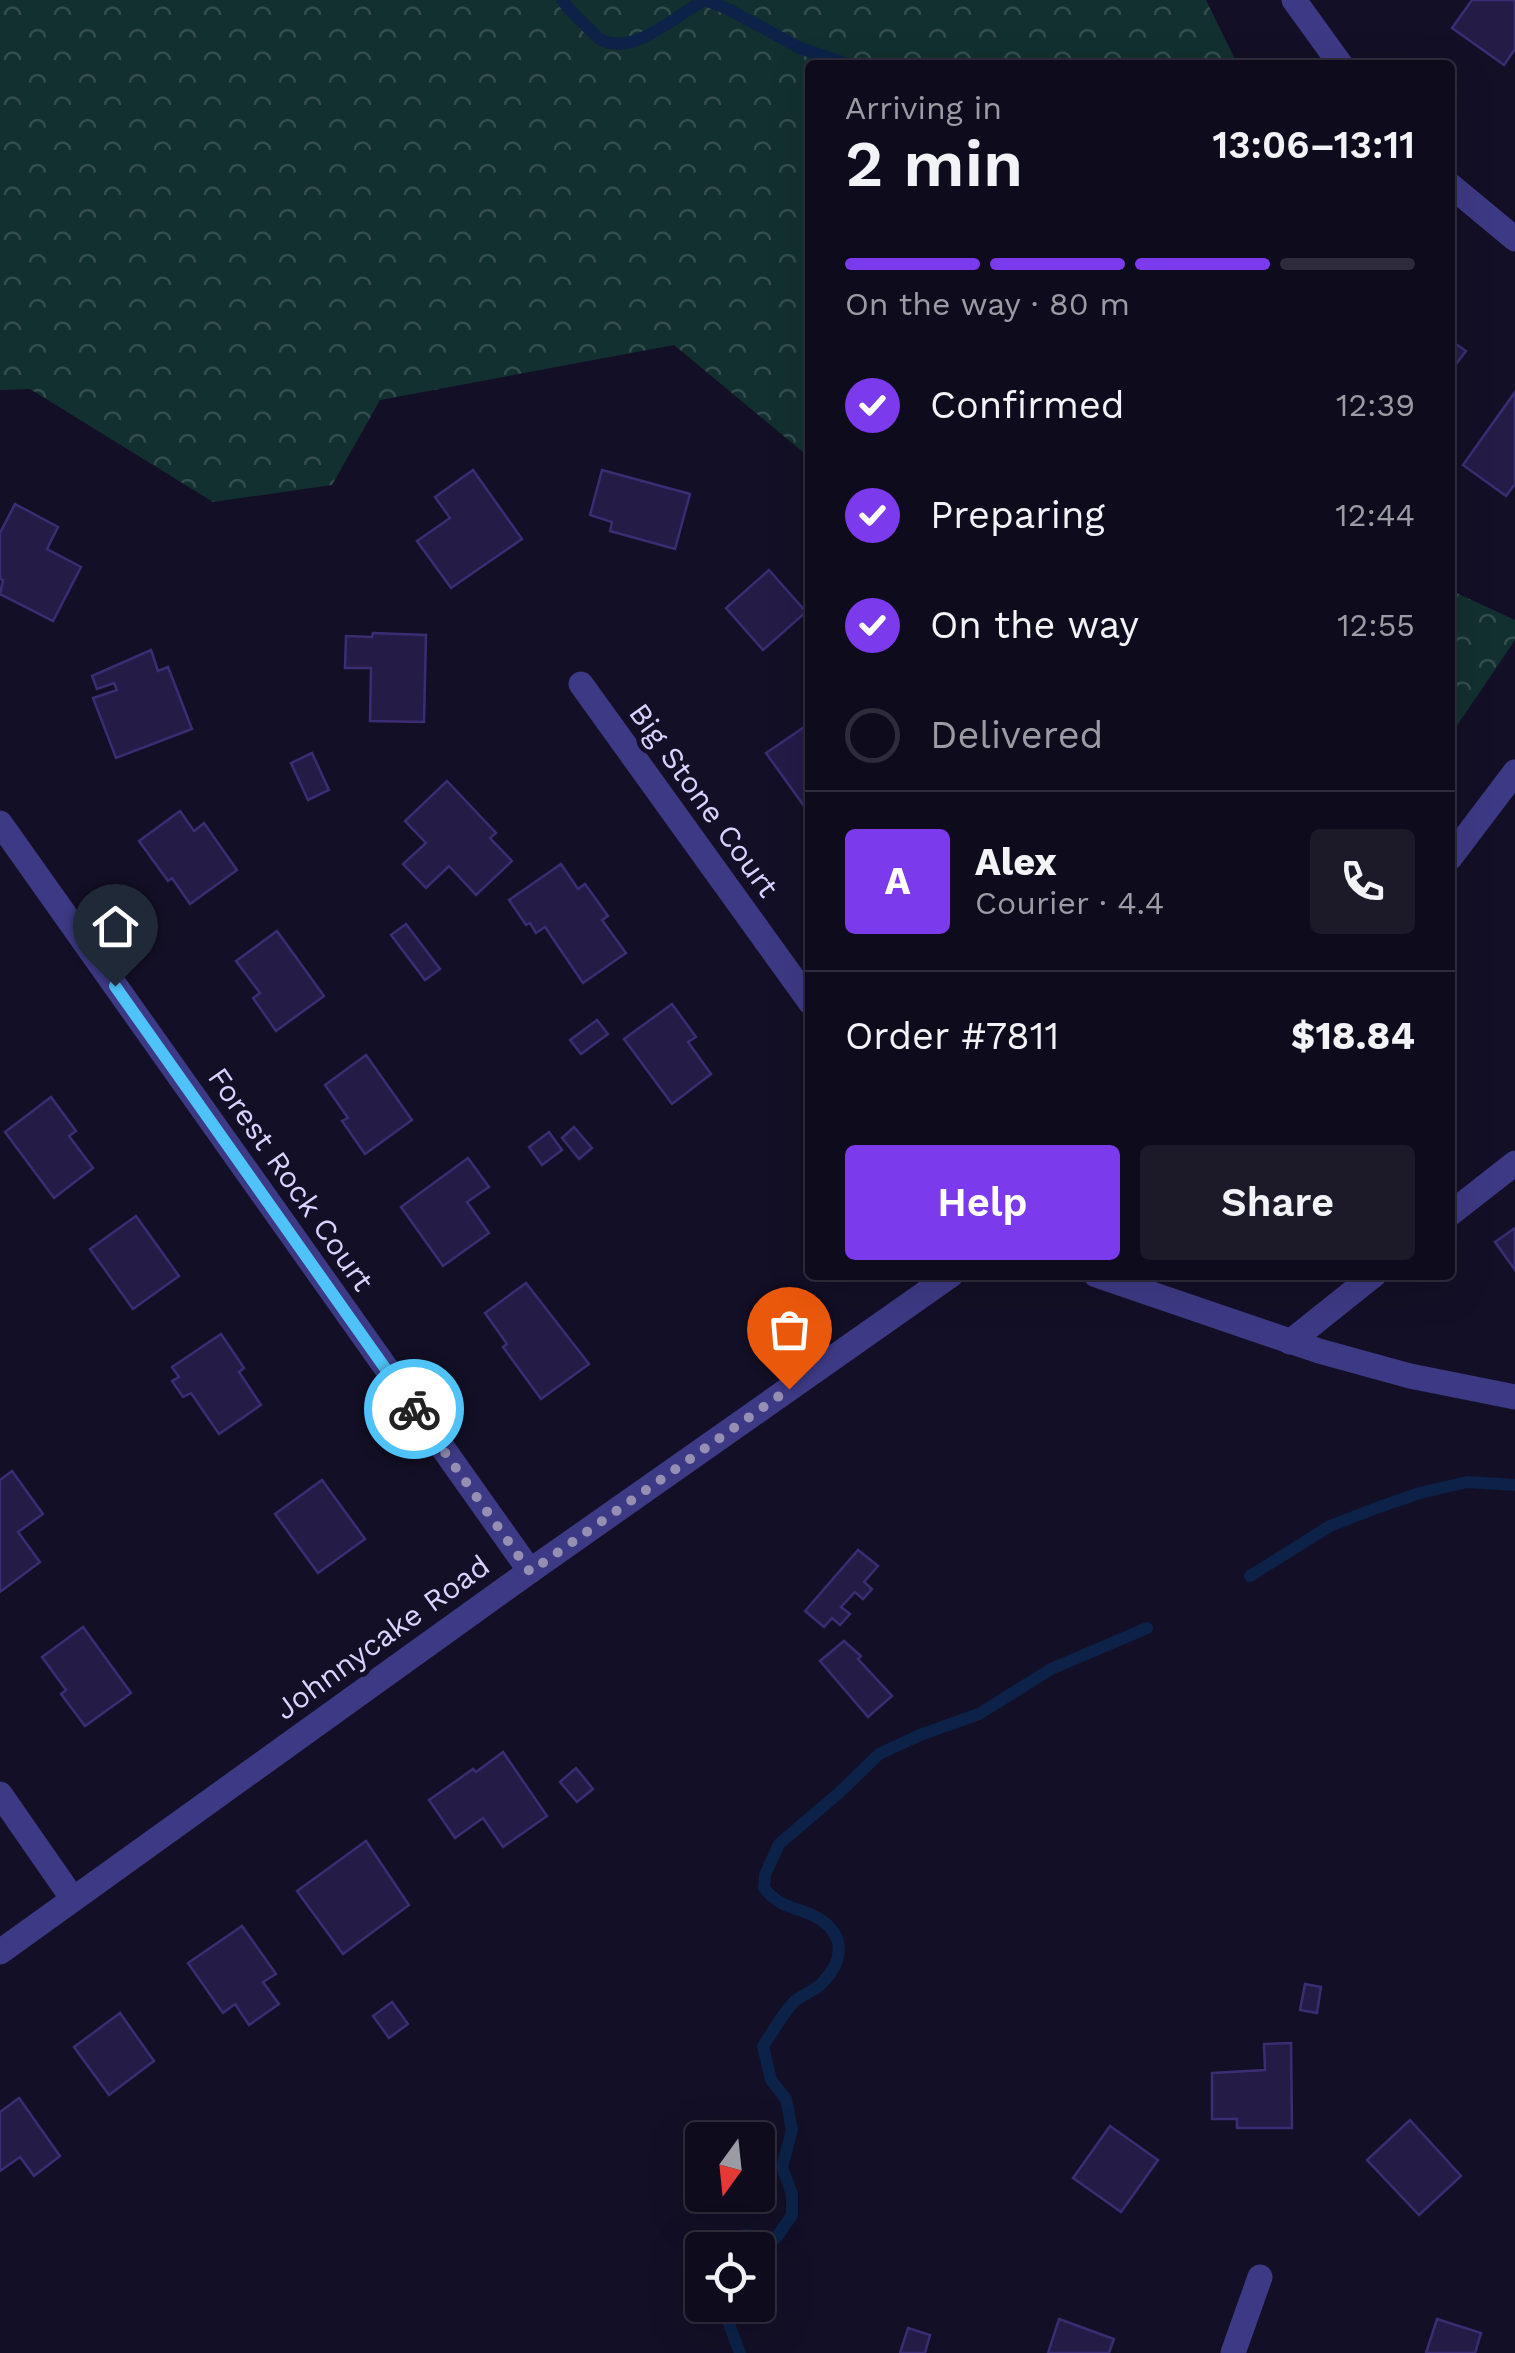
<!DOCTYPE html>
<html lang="en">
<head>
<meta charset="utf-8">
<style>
  :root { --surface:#0e0b1c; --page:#1c1929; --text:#f1f3f6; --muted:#9b9ba3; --line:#2e2b3b; --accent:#7c3aed }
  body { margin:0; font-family:"Work Sans",sans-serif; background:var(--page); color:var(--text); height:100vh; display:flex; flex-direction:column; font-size:38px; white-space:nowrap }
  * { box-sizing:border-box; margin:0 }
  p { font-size:32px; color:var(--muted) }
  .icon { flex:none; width:55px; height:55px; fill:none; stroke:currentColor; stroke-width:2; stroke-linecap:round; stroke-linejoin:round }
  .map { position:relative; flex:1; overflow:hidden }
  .panel { position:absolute; left:805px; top:60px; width:650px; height:1220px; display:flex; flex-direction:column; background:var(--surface); border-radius:10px; box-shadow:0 10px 40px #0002,0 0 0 2px var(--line) }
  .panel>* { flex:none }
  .needle { width:65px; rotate:195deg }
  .tools { position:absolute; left:685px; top:2122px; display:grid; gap:20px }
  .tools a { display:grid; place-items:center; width:90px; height:90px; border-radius:10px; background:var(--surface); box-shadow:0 10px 40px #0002,0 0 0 2px var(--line); font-size:50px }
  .pin { position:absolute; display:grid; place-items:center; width:85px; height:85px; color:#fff; margin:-102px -42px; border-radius:50% 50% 50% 0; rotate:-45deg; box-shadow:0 0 10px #0007 }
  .pin .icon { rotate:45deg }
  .courier { position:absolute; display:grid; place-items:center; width:100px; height:100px; margin:-50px; border:8px solid #4fc3f7; border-radius:50%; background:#fff; color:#222; box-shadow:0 2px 12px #0007 }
  .summary em { font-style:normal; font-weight:600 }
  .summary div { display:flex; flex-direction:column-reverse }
  .summary { display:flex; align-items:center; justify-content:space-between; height:170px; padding:0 40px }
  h1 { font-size:65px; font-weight:600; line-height:75px }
  .bar { display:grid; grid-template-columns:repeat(4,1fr); gap:15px 10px; align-content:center; height:120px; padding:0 40px }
  .bar i { height:12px; border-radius:8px; background:var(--line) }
  .bar .selected { background:var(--accent) }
  .bar p { grid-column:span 4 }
  .line { display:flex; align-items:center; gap:25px; padding:0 40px; border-top:2px solid var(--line) }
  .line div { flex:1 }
  .round { display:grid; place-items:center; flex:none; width:105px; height:105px; border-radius:10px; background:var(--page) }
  ol { padding:0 40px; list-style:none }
  li { display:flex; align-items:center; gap:30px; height:110px }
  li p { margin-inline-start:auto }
  li .icon { padding:10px; border-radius:50%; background:var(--accent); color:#fff; stroke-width:4 }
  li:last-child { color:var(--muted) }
  li i { width:55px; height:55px; border:5px solid var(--line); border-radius:50% }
  .cta { display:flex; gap:20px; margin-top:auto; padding:20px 40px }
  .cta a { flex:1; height:115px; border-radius:10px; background:var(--accent); color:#fff; font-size:40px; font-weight:600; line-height:115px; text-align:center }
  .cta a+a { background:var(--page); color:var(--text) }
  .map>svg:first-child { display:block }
  .forest { fill:url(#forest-crowns) }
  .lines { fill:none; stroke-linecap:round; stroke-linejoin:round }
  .stream { stroke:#0c2248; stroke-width:12 }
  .building { fill:#241b47; stroke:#3b2d73; stroke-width:2.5 }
  .minor { stroke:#3d3a85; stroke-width:25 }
  .done { stroke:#948fb3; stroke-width:10; stroke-dasharray:0 18 }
  .route { stroke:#4fc3f7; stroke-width:12 }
  .labels { text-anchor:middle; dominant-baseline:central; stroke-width:10; stroke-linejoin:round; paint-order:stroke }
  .street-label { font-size:30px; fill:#d9d4ff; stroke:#130f26 }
</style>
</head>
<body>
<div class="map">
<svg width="1515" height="2353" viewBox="0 0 1515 2353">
  <defs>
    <pattern id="forest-crowns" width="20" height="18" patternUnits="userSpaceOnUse" patternTransform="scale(2.5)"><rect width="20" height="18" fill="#12302f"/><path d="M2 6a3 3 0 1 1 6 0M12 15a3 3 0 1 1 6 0" fill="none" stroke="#344d4e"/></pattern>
  </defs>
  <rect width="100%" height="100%" fill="#130f26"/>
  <g class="forest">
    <path d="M0,0H1206L1238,65H810V458L674,345L380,400L332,485L213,502L30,389L0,390Z"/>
    <path d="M1450,590L1515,620V640L1450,736Z"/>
  </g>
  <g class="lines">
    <g class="stream">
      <path d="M562,0C570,11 579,19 589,29C593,32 596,36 600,39C633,58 677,14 705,0L728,9L800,48L850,65"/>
      <path d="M1250,1576L1330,1526L1379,1507L1420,1493L1467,1482L1515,1485"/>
      <path d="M702,2292L698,2287L690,2265L702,2248L745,2235L776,2238L792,2215V2194L782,2167L792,2130L786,2099L771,2080L763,2046C773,2032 783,2012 795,2001C803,1994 815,1991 822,1983C844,1961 846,1935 818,1918C795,1905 783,1911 764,1888L765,1875L779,1844L840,1792L879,1754L920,1735L979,1714L1051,1669L1147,1628"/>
      <path d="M715,2305L726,2316L740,2353"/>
    </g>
  </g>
  <g class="building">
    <path d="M1472,0H1515V49L1504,65L1452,28Z"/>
    <path d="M1450,340L1466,351L1450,372Z"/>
    <path d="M1515,392V484L1506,496L1463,465Z"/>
    <path d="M473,470L522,539L451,588L417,541L450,518L435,497Z"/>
    <path d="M602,470L690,494L675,549L610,531L612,522L590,515Z"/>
    <path d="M15,504L58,527L47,549L81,567L53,621L0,594L3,580L0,579V533Z"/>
    <path d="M769,570L806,612L763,650L726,608Z"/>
    <path d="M373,633L426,635L424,722L370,721L371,668H345L346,636L372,637Z"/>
    <path d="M151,650L158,671L168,667L192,729L116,758L93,698L117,690L114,683L97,689L92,676Z"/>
    <path d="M810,723V802L804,806L766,753Z"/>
    <path d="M312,753L329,790L308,800L291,763Z"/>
    <path d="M447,781L496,833L490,838L512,861L476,895L449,866L426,888L403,864L426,843L405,821Z"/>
    <path d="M180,811L194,831L204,823L237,870L190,904L172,878L168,881L139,841Z"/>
    <path d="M561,864L578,889L585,884L608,916L602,920L626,953L583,983L545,927L536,933L530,923L526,925L509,900Z"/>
    <path d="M406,924L440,969L425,980L391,935Z"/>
    <path d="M277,931L324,996L276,1031L253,998L260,993L236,961Z"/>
    <path d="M672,1004L696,1037L688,1042L711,1074L672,1104L624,1039Z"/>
    <path d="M597,1020L608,1034L581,1054L570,1040Z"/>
    <path d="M366,1055L412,1120L365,1154L342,1121L348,1118L325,1085Z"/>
    <path d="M51,1097L76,1131L69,1136L93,1168L54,1198L5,1132Z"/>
    <path d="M574,1127L592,1148L579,1159L562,1138Z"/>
    <path d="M549,1132L562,1150L542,1165L529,1147Z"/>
    <path d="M468,1158L489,1187L467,1202L489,1233L443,1266L401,1207Z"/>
    <path d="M136,1216L179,1276L133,1309L90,1249Z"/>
    <path d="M1515,1228V1270L1495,1242Z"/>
    <path d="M526,1283L589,1364L541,1399L503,1347L507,1344L485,1313Z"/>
    <path d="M221,1334L244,1368L239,1372L261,1405L219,1434L191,1393L183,1397L172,1381L179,1377L172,1367Z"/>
    <path d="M12,1471L43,1514L18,1532L40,1562L0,1592V1480Z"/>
    <path d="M322,1480L365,1539L318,1573L275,1514Z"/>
    <path d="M858,1550L878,1566L864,1582L872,1589L863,1599L855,1592L841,1607L850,1614L840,1625L832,1618L824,1627L805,1611Z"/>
    <path d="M83,1627L131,1693L85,1726L61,1694L66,1690L42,1657Z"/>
    <path d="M844,1641L861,1656L858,1659L892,1696L868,1717L820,1661Z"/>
    <path d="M503,1752L547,1816L503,1847L483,1818L455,1838L429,1800L473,1769L476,1772Z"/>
    <path d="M576,1768L593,1789L577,1802L560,1782Z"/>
    <path d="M366,1841L409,1905L343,1954L297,1891Z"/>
    <path d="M242,1926L276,1974L263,1982L279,2004L249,2025L235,2004L223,2013L188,1963Z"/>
    <path d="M1305,1984L1321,1987L1317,2013L1300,2010Z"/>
    <path d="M392,2002L408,2024L389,2038L373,2016Z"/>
    <path d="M120,2013L154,2061L109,2095L74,2047Z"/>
    <path d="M1291,2043L1292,2128H1237V2119H1212V2073L1265,2070L1264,2044Z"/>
    <path d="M19,2098L60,2156L34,2176L20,2157L0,2171V2112Z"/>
    <path d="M1410,2120L1461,2176L1419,2215L1367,2160Z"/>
    <path d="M1110,2126L1158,2160L1121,2212L1073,2178Z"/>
    <path d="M1059,2319L1114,2339L1109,2353H1048Z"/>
    <path d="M1437,2319L1481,2333L1475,2353H1426Z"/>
    <path d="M908,2328L930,2335L925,2353H900Z"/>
  </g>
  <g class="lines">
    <g class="minor">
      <path d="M1294,0L1341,65"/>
      <path d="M1450,185L1515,239"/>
      <path d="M581,684L810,1002"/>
      <path d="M0,823L530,1571"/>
      <path d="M1450,858L1515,772"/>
      <path d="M1450,1214L1515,1163"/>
      <path d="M1096,1275L1319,1351L1410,1376L1515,1397"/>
      <path d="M1290,1342L1374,1275"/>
      <path d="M0,1794L73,1899"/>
      <path d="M0,1952L530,1571L951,1275"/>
      <path d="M1233,2353L1260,2277"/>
    </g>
  </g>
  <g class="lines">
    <path class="done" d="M414,1409L530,1572L789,1389"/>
    <path class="route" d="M115,986L414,1409"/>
  </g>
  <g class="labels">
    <g class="street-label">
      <text transform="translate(704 800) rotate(54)">Big Stone Court</text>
      <text transform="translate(291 1179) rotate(55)">Forest Rock Court</text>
      <text transform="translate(382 1637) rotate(-36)">Johnnycake Road</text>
    </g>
  </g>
</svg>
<div class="tools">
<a><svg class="needle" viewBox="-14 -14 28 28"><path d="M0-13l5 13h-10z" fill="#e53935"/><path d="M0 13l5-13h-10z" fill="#9b9ba3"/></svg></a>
<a><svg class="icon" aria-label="locate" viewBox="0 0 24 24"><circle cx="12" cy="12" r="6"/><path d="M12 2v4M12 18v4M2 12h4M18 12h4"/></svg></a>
</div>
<div class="pin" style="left:789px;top:1389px;background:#ea580c"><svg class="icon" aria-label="bag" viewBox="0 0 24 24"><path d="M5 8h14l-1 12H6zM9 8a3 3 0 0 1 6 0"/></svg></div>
<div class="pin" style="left:115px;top:986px;background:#1f2937"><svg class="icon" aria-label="home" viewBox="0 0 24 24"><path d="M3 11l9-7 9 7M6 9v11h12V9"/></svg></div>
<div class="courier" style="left:414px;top:1409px"><svg class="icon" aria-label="bike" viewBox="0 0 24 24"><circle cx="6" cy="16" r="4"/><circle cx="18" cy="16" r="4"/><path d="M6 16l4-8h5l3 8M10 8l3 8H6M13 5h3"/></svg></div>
<section class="panel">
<div class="summary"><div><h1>2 min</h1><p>Arriving in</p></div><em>13:06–13:11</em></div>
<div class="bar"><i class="selected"></i><i class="selected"></i><i class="selected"></i><i></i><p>On the way · 80 m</p></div>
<ol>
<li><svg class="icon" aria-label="check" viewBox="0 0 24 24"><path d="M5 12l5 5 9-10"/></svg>Confirmed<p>12:39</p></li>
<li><svg class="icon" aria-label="check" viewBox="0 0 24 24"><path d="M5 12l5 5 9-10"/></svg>Preparing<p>12:44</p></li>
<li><svg class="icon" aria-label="check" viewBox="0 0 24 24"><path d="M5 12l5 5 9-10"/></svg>On the way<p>12:55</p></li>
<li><i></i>Delivered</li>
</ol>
<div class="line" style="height:180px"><b class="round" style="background:var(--accent);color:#fff">A</b><div><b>Alex</b><p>Courier · 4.4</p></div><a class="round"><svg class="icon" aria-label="phone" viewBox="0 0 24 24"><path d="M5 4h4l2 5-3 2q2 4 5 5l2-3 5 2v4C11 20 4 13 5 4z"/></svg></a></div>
<div class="line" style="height:130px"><div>Order #7811</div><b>$18.84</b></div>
<div class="cta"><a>Help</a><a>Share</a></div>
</section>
</div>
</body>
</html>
